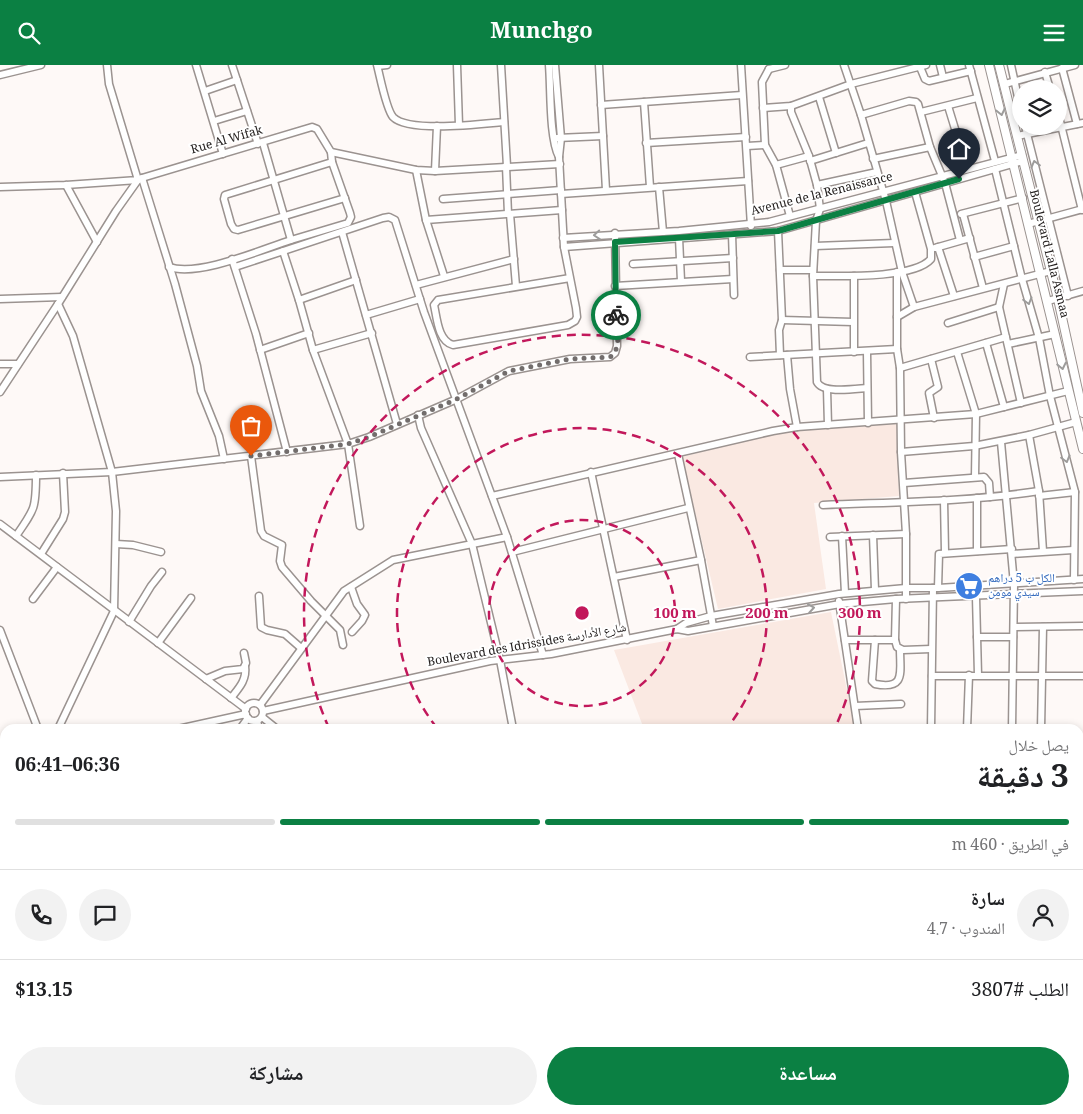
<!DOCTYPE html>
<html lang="ar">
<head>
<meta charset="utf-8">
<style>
  :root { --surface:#fff; --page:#f2f2f2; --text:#202124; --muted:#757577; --line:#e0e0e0; --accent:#0b8043 }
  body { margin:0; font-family:Georgia,"Noto Naskh Arabic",serif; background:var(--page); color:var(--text); direction:rtl; height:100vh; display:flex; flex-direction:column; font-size:19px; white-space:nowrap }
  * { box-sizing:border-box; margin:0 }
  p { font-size:16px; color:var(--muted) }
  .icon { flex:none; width:28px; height:28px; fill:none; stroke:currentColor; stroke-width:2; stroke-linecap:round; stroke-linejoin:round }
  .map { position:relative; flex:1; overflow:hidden; direction:ltr }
  .drawer { position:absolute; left:0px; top:659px; width:1084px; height:391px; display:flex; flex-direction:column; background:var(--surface); border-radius:15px 15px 0 0; box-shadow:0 2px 8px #0003; direction:rtl }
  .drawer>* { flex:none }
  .tools { position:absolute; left:1012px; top:15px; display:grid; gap:10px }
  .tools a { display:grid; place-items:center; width:55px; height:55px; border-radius:50%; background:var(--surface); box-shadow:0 2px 8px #0003; font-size:25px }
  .pin { position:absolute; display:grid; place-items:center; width:42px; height:42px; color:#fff; margin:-51px -21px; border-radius:50% 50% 50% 0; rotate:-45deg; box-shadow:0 0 5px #0007 }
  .pin .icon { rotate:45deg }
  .courier { position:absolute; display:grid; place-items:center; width:50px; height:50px; margin:-25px; border:4px solid #0b8043; border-radius:50%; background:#fff; color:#222; box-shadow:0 1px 6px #0007 }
  .overview em { font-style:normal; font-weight:700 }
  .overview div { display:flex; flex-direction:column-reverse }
  .overview { display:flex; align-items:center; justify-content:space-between; height:85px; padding:0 15px }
  h1 { font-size:32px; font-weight:700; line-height:38px }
  .bar { display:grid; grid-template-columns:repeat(4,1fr); gap:8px 5px; align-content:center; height:60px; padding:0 15px }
  .bar i { height:6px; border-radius:4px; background:var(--line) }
  .bar .selected { background:var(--accent) }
  .bar p { grid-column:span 4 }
  .line { display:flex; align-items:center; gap:12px; padding:0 15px; border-top:1px solid var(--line) }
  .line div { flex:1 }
  .round { display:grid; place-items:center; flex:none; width:52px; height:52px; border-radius:26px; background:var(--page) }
  .button { display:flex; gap:10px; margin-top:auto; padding:10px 15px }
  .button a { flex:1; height:58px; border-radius:30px; background:var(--accent); color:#fff; font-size:20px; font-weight:700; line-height:58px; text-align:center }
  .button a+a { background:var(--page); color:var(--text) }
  header { display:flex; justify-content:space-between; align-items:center; height:65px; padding:0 15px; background:var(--accent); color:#fff; font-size:22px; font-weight:700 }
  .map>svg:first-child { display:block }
  .built { fill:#fae9e2 }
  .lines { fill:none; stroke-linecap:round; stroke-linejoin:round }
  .minor-casing { stroke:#9b9390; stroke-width:9 }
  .major-casing { stroke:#9b9390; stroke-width:10 }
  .highway-casing { stroke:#9b9390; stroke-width:11 }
  .minor { stroke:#fff; stroke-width:6 }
  .major { stroke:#fff; stroke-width:8 }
  .highway { stroke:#fff; stroke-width:9 }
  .major-bridge-casing { stroke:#9b9390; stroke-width:10; stroke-linecap:butt }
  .major-bridge { stroke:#fff; stroke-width:8 }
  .oneway { stroke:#9d9c9b }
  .done { stroke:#726d6c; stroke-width:5; stroke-dasharray:0 9 }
  .route { stroke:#0b8043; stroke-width:6 }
  .ring { fill:none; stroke:#c2185b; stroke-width:2.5; stroke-dasharray:9 6 }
  .labels { text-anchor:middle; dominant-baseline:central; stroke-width:4; stroke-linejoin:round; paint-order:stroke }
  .street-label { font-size:12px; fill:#262221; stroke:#fff }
  .shop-label { font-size:12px; fill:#366cbe; stroke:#fff; text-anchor:start }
  .centre { fill:#c2185b; stroke:#fff; stroke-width:2.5 }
  .ring-label { font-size:15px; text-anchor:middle; font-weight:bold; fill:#c2185b; stroke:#fff; stroke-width:4; stroke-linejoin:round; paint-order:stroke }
</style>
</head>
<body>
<header><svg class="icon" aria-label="menu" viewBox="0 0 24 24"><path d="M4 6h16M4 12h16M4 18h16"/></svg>Munchgo<svg class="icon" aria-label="search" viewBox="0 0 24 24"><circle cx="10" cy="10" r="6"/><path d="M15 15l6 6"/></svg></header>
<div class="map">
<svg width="1083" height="1049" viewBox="0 0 1083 1049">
  <rect width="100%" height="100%" fill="#fef9f7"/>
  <g class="built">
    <path d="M897,359L899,431L814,438L826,524L718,544L682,392L776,367Z"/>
    <path d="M831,547L855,664H644L614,585Z"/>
  </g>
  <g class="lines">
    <g class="minor-casing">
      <g id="minor">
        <path d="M196,0L223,89"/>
        <path d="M232,0L258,79"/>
        <path d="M377,0C380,11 386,44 393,52C408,68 481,59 504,57"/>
        <path d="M457,0L459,60"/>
        <path d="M501,0L507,101"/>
        <path d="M549,0C551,24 549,73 559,92"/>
        <path d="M555,0L561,73L559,92L564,182L576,243L577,252L575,256L568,260L453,280C438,276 437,253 434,240L438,235L570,213"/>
        <path d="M599,0L606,125"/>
        <path d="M741,0L751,161"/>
        <path d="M844,0L861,50L886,136L902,207L914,242"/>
        <path d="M940,0L943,12"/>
        <path d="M969,0L995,96"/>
        <path d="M1011,0L1021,46"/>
        <path d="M378,1L387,0"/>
        <path d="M920,2L925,14L929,16L971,6"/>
        <path d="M1062,3L1077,59"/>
        <path d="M769,4L762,17L765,80L776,100L790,151"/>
        <path d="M769,4L785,0"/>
        <path d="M1045,7L1050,24"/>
        <path d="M0,10L41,0"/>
        <path d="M1005,19L1075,0"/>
        <path d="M205,26L237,15"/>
        <path d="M819,32L836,88"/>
        <path d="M644,37L650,122"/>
        <path d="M601,40L742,30"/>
        <path d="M791,41V47L809,91L817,120L820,144L816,156L813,211L817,317C823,329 854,324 867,323"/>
        <path d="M948,41L967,103"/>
        <path d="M763,43L791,41L851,19L926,0"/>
        <path d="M921,47L977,33"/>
        <path d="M861,50L909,36L916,37L918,39L930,82L945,118L960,175"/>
        <path d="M1059,52L1082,145"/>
        <path d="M214,56L247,46"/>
        <path d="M1025,61L1068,231"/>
        <path d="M1017,71L1083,58"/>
        <path d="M557,73L603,71"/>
        <path d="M263,78L291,175L348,158L351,152L350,148L332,97"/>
        <path d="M646,78L746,72"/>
        <path d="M747,81L765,80"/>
        <path d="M331,87L332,97L225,130L224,134L231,159L234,164L238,165L345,133"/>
        <path d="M873,94L930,82"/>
        <path d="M810,96L868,78"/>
        <path d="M776,100L809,91"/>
        <path d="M506,101L508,149"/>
        <path d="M995,104L1022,214L1039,273L1050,331L1075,427L1074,515"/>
        <path d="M416,105L426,155L444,211"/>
        <path d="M435,106L437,61"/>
        <path d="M142,113L175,219L197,301L201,326L219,371L224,394"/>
        <path d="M66,120L97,177"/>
        <path d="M817,120L877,107"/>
        <path d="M0,122L66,120L138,115L109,19L107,0"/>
        <path d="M659,122L663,167"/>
        <path d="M561,129L748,116"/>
        <path d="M443,134L561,125"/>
        <path d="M510,149L516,221"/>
        <path d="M961,149L1023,133"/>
        <path d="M963,149L983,223"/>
        <path d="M426,155L562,145"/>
        <path d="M1028,159L1083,144"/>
        <path d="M778,166L782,255L779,265L780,290"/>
        <path d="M342,167L397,359"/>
        <path d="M732,169L734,230"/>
        <path d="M563,173L679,166L769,157L1022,90"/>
        <path d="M679,173L681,216"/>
        <path d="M815,181L894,178"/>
        <path d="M564,182L778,166L1023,96"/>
        <path d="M938,182L954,231"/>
        <path d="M935,183L970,173"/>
        <path d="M283,186L299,235L356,215"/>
        <path d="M974,192L1014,181"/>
        <path d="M232,194L256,269L287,387"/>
        <path d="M633,199L733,193"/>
        <path d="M169,202C199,212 260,185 291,175"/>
        <path d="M235,202L383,153L389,152L395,155L424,247L507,472L543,590"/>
        <path d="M780,205H813"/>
        <path d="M897,207V284L900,303L901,387L906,469V534"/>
        <path d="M813,211C839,211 914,214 931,194V184L915,127"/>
        <path d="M1004,219L999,242L1021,338"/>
        <path d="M416,220L514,194"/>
        <path d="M615,221L733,214"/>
        <path d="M0,234L62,232"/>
        <path d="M299,235L313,285L348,379L360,461"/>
        <path d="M1048,236L1083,226"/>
        <path d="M366,250L420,234"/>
        <path d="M897,252L914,242L1051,206"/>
        <path d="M782,255L853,257"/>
        <path d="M948,258L999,242"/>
        <path d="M986,278L1004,342"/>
        <path d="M1008,279L1055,269"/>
        <path d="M260,285L309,268"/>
        <path d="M313,285L372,268"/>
        <path d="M854,287V211"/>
        <path d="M867,287L868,358"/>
        <path d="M957,287L976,349L975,412"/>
        <path d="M787,290L790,324L797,362"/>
        <path d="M750,292L897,284"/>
        <path d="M931,294L938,322L929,328L934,353"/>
        <path d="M0,299H18"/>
        <path d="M900,303L1006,272"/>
        <path d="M827,324L828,360"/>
        <path d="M0,327L58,239L116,146L138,115L142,113L312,62L317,64L331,87L416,105L435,106L560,99"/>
        <path d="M418,350L421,363L472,479L500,595L513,664"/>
        <path d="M1029,370L1039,426L1043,486"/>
        <path d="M1001,377L1014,519L1012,664"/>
        <path d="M901,387L974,381L1029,370L1076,357"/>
        <path d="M678,389L701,495L713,561"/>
        <path d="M251,391L261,466L264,471L282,480L280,496L282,502L311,536L340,565L343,580"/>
        <path d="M591,407L627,575"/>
        <path d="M0,412L112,407L348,379L369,372L457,334L509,306L570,294L610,292L615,288L617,281L615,168"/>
        <path d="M904,418L984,412L989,418L990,432"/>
        <path d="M492,431L773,366L797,362L976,349L1068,326"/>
        <path d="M1039,431L1075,427"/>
        <path d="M977,433V486"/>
        <path d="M944,435L945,487"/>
        <path d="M823,440C895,437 967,437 1039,426"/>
        <path d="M0,459L246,644"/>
        <path d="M873,470L875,525"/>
        <path d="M16,471C35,444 36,443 36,410"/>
        <path d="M842,471L845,528"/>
        <path d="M830,472L906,469"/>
        <path d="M116,479L133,480L161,487"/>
        <path d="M512,487L688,443"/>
        <path d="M41,489L63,454L65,447L63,408"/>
        <path d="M1012,489L1073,485"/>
        <path d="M614,512L701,495"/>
        <path d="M351,522L357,539L365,550L362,556L352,567"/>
        <path d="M938,523L939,489L1012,484"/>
        <path d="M259,531L261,562L267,565L285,569L301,583"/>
        <path d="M976,532L978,610"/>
        <path d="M33,534L57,502"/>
        <path d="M896,534L895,575L897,582L903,585L931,584"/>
        <path d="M839,536L858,664"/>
        <path d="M129,557L151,521L162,507"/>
        <path d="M1014,562L1083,561"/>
        <path d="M677,564L686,558L711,551L839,529L906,523H938L1083,514"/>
        <path d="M0,565L38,664"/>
        <path d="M977,572H1013"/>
        <path d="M845,575H895"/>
        <path d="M875,575L872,616L875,619C906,625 900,608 900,584"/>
        <path d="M158,578L191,533"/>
        <path d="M932,611H1083"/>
        <path d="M206,614L225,606L243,604L246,598L244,588"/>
        <path d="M231,633C239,623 247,615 245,601"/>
        <circle cx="254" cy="647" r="9"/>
        <path d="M260,640L344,526L393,495L507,472"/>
        <path d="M855,641L901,639"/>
        <path d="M263,646L490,596L551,589L677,564L688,566L840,539L896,534L1083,526"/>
        <path d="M262,652L277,664"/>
        <path d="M257,656L259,664"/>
        <path d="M58,664L114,546L116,446L112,407L73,271L58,239"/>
        <path d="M178,664L246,649"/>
        <path d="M240,664L248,653"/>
        <path d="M931,664L933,523"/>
        <path d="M967,664L969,610"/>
        <path d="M1041,664L1043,562"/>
        <path d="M1079,678H1083"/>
        <path d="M0,701L5,700"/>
        <path d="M1079,761L1083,760"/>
        <path d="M0,815L5,818"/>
        <path d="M0,860H5"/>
        <path d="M1079,915L1083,916"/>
        <path d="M0,922L5,921"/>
      </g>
    </g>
    <g class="major-casing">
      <g id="major">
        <path d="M989,0L1083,384"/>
        <path d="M999,0L1058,234L1083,348"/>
        <path d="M1082,1031L1083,1041"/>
      </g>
    </g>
    <g class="highway-casing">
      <g id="highway">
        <path d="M1079,932L1083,930"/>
        <path d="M1079,1001L1083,1000"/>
        <path d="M1066,1045L1068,1049"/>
        <path d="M725,1049L753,1045"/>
        <path d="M829,1049L859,1045"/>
      </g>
    </g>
    <use href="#minor" class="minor"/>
    <use href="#major" class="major"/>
    <use href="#highway" class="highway"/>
    <g class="major-bridge-casing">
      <path id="major-bridge" d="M1082,1031L1083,1010"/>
    </g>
    <use href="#major-bridge" class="major-bridge"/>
  </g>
  <defs><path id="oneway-chevron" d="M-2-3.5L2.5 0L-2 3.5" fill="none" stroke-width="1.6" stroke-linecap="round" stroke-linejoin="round" transform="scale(1.25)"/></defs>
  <g class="oneway">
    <use href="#oneway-chevron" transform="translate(1001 47) rotate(77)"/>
    <use href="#oneway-chevron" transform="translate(1035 99) rotate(-105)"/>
    <use href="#oneway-chevron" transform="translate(597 170) rotate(176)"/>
    <use href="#oneway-chevron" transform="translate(1028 236) rotate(74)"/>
    <use href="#oneway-chevron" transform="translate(1062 301) rotate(78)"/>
    <use href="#oneway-chevron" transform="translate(1066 394) rotate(75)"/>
    <use href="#oneway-chevron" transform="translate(811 543) rotate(-9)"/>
  </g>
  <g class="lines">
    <path class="done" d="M251,391L348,379L369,372L457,334L509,306L570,294L610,292C622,284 617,263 616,250"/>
    <path class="route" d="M616,250L615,177L778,166L959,114"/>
  </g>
  <g class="ring">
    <circle cx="582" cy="548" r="93"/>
    <path d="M437 663A185 185 0 1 1 727 663"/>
    <path d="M329 663A278 278 0 1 1 835 663"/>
  </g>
  <defs>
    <g id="supermarket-disc" transform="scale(1.4375)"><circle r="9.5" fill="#3f7fe0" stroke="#fff"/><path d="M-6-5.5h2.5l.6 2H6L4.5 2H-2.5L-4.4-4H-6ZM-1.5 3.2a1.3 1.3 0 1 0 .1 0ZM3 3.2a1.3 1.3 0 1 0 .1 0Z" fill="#fff"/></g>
  </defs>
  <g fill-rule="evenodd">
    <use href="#supermarket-disc" x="969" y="521"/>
  </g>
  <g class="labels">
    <g class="street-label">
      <text transform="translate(227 76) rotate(-16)">Rue Al Wifak</text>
      <text transform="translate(822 130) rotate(-14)">Avenue de la Renaissance</text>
      <text transform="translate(1048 189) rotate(76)">Boulevard Lalla Asmaa</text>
      <text transform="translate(527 581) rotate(-10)">Boulevard des Idrissides شارع الأدارسة</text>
    </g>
    <g class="shop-label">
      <text x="988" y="514">الكل ب 5 دراهم<tspan x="988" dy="14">سيدي مومن</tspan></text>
    </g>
  </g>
  <circle cx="582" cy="548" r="8" class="centre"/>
  <g class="ring-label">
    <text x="675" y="553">100 m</text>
    <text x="767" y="553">200 m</text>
    <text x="860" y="553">300 m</text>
  </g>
</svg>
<div class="tools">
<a><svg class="icon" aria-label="layers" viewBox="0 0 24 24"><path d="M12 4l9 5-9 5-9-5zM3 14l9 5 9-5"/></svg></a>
</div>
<div class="pin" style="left:251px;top:391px;background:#ea580c"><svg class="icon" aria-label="bag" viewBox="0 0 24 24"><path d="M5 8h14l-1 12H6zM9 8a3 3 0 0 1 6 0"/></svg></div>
<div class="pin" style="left:959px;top:114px;background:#1f2937"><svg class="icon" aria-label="home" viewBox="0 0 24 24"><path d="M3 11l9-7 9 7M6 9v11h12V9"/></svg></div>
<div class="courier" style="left:616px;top:250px"><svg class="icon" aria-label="bike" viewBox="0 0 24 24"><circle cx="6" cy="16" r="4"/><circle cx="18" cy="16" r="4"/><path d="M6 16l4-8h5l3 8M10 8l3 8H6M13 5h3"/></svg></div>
<section class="drawer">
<div class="overview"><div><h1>3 دقيقة</h1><p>يصل خلال</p></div><em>06:36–06:41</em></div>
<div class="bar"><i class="selected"></i><i class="selected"></i><i class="selected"></i><i></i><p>في الطريق · 460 m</p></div>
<div class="line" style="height:90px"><a class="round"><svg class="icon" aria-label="person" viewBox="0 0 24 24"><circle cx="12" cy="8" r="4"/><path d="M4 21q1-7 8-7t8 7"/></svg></a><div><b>سارة</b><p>المندوب · 4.7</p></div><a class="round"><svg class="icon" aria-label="chat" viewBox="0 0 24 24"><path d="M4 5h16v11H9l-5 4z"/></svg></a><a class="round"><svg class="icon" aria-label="phone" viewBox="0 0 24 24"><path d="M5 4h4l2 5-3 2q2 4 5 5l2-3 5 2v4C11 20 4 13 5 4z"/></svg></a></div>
<div class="line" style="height:65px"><div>الطلب #3807</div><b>$13.15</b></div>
<div class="button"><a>مساعدة</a><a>مشاركة</a></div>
</section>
</div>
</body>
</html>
